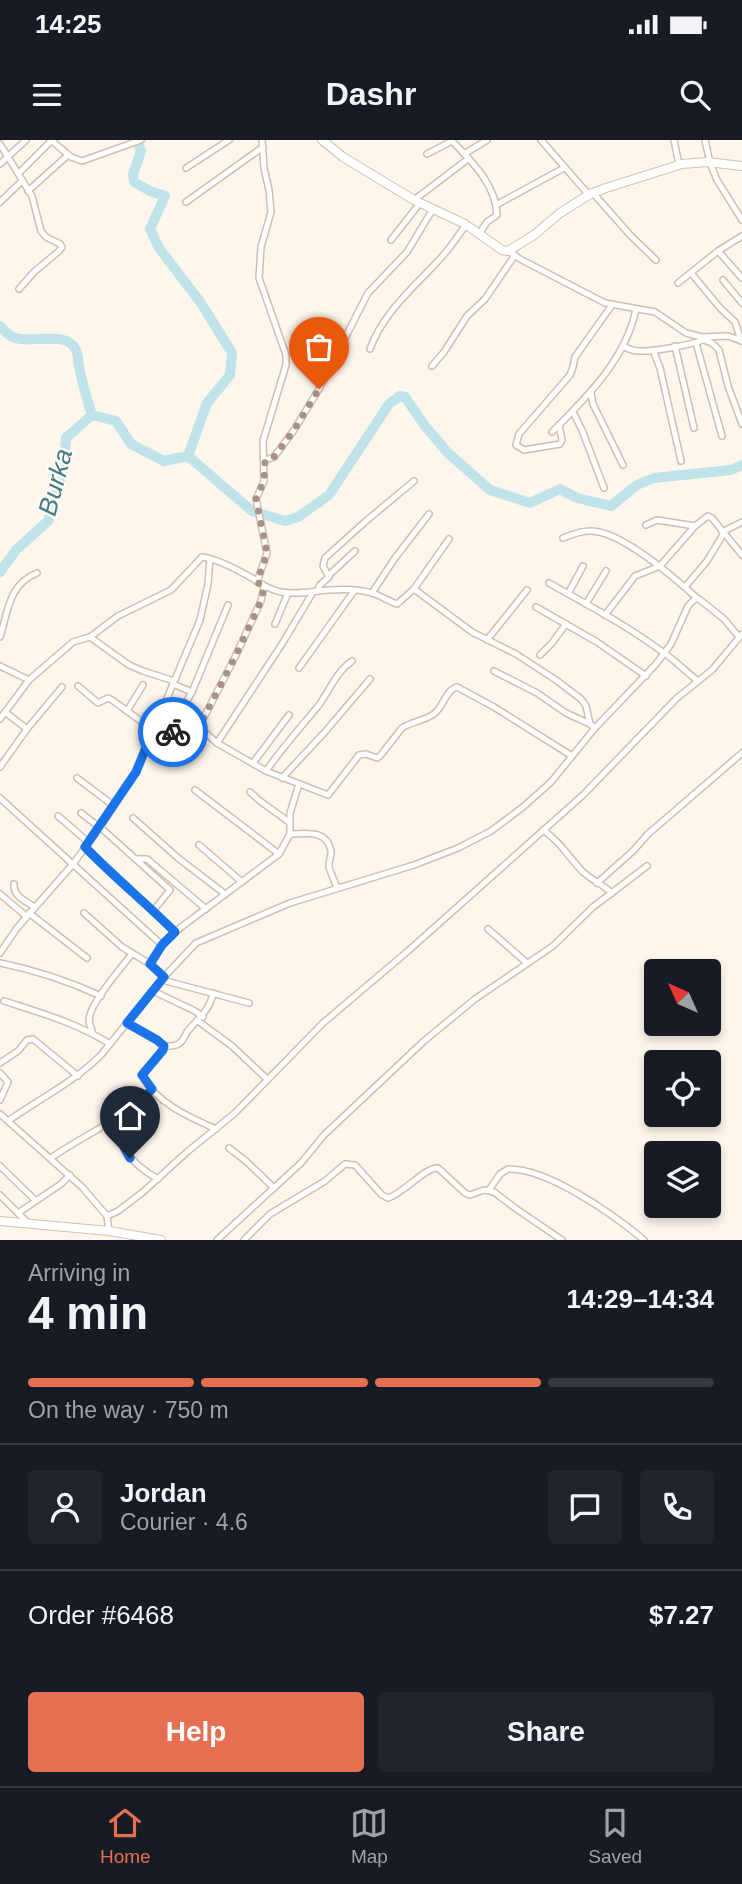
<!DOCTYPE html>
<html lang="en">
<head>
<meta charset="utf-8">
<style>
  :root { --surface:#171b24; --page:#20242c; --text:#f1f3f6; --muted:#9ea1a6; --line:#363941; --accent:#e76f51 }
  body { margin:0; font-family:Arial,sans-serif; background:var(--page); color:var(--text); height:100vh; display:flex; flex-direction:column; font-size:26px; white-space:nowrap }
  * { box-sizing:border-box; margin:0 }
  p { font-size:23px; color:var(--muted) }
  .icon { flex:none; width:38px; height:38px; fill:none; stroke:currentColor; stroke-width:2; stroke-linecap:round; stroke-linejoin:round }
  .map { position:relative; height:1100px; overflow:hidden }
  .side { display:flex; flex-direction:column; background:var(--surface); flex:1 }
  .side>* { flex:none }
  .needle { width:46px; rotate:315deg }
  .tools { position:absolute; left:644px; top:819px; display:grid; gap:14px }
  .tools a { display:grid; place-items:center; width:77px; height:77px; border-radius:7px; background:var(--surface); box-shadow:0 4px 10px #0003; font-size:35px }
  .pin { position:absolute; display:grid; place-items:center; width:60px; height:60px; color:#fff; margin:-72px -30px; border-radius:50% 50% 50% 0; rotate:-45deg; box-shadow:0 0 7px #0007 }
  .pin .icon { rotate:45deg }
  .courier { position:absolute; display:grid; place-items:center; width:70px; height:70px; margin:-35px; border:5px solid #1a73e8; border-radius:50%; background:#fff; color:#222; box-shadow:0 2px 9px #0007 }
  .head em { font-style:normal; font-weight:700 }
  .head div { display:flex; flex-direction:column-reverse }
  .head { display:flex; align-items:center; justify-content:space-between; height:119px; padding:0 28px }
  h1 { font-size:46px; font-weight:700; line-height:52px }
  .bar { display:grid; grid-template-columns:repeat(4,1fr); gap:10px 7px; align-content:center; height:84px; padding:0 28px }
  .bar i { height:9px; border-radius:5px; background:var(--line) }
  .bar .active { background:var(--accent) }
  .bar p { grid-column:span 4 }
  .line { display:flex; align-items:center; gap:18px; padding:0 28px; border-top:2px solid var(--line) }
  .line div { flex:1 }
  .round { display:grid; place-items:center; flex:none; width:74px; height:74px; border-radius:7px; background:var(--page) }
  .action { display:flex; gap:14px; margin-top:auto; padding:14px 28px }
  .action a { flex:1; height:80px; border-radius:7px; background:var(--accent); color:#fff; font-size:28px; font-weight:700; line-height:80px; text-align:center }
  .action a+a { background:var(--page); color:var(--text) }
  .status { display:flex; justify-content:space-between; align-items:center; height:49px; padding:0 35px; background:var(--surface); direction:ltr }
  .status svg { height:19px; fill:currentColor }
  header { display:flex; justify-content:space-between; align-items:center; height:91px; padding:0 28px; background:var(--surface); font-size:32px; font-weight:700 }
  .tabs { display:flex; justify-content:space-around; align-items:center; height:98px; border-top:2px solid var(--line); background:var(--surface); font-size:19px; color:var(--muted) }
  .tabs a { display:grid; justify-items:center; gap:4px }
  .tabs .active { color:var(--accent) }
  .map>svg:first-child { display:block }
  .lines { fill:none; stroke-linecap:round; stroke-linejoin:round }
  .river { stroke:#bfe3e8; stroke-width:10 }
  .street-casing { stroke:#d1beb0; stroke-width:8 }
  .secondary-casing { stroke:#d6c0b0; stroke-width:10 }
  .street { stroke:#fff; stroke-width:5 }
  .secondary { stroke:#fff; stroke-width:8 }
  .done { stroke:#a89285; stroke-width:7; stroke-dasharray:0 12.6 }
  .route { stroke:#1a73e8; stroke-width:9 }
  .labels { text-anchor:middle; dominant-baseline:central; stroke-width:5; stroke-linejoin:round; paint-order:stroke }
  .water-label { font-size:26px; font-style:italic; fill:#437c86; stroke:#fffaf3 }
</style>
</head>
<body>
<div class="status"><b>14:25</b><svg viewBox="0 0 49 12"><path d="M0 12V9h3v3zM5 12V6h3v6zM10 12V3h3v9zM15 12V0h3v12zM26 1h20v11H26zM47 4h2v5h-2z"/></svg></div>
<header><svg class="icon" aria-label="menu" viewBox="0 0 24 24"><path d="M4 6h16M4 12h16M4 18h16"/></svg>Dashr<svg class="icon" aria-label="search" viewBox="0 0 24 24"><circle cx="10" cy="10" r="6"/><path d="M15 15l6 6"/></svg></header>
<div class="map">
<svg width="742" height="1100" viewBox="0 0 742 1100">
  <rect width="100%" height="100%" fill="#fdf6ec"/>
  <g class="lines">
    <g class="river">
      <path d="M137,0L141,11L133,34L134,42L150,51L165,56L150,89L159,108L201,163L232,213L230,235L207,263L188,316L252,371L285,381L298,377L329,355L389,264L400,256L405,257L425,286L448,313L490,350L530,363L560,349L577,358L611,366L637,345L654,338L731,330L742,325"/>
      <path d="M0,186C4,190 8,195 13,197C30,205 66,189 76,210C78,214 78,221 79,226C82,243 87,259 92,275"/>
      <path d="M0,432L16,410L48,381L63,332L66,298L92,275L116,281L131,304L164,321L188,316"/>
    </g>
    <g class="street-casing">
      <g id="street">
        <path d="M51,0L71,17L82,21L141,0"/>
        <path d="M451,0C471,21 496,44 497,75L487,82L479,94"/>
        <path d="M541,0L589,55"/>
        <path d="M674,0L679,25"/>
        <path d="M705,0L710,23L717,40L742,80"/>
        <path d="M0,4L32,56L41,91L46,97L60,104L62,107L59,111L34,132L19,149"/>
        <path d="M427,14L452,1"/>
        <path d="M464,14L487,0"/>
        <path d="M0,24L26,0"/>
        <path d="M186,28L229,0"/>
        <path d="M19,33L52,0"/>
        <path d="M28,51L68,15"/>
        <path d="M593,53L631,96L656,120"/>
        <path d="M414,60L468,19"/>
        <path d="M0,62L22,41"/>
        <path d="M186,62L263,7"/>
        <path d="M496,65L564,28"/>
        <path d="M391,100L420,63"/>
        <path d="M508,111L520,119L605,163L655,172L686,193L702,197L728,196L742,201"/>
        <path d="M718,111L742,138"/>
        <path d="M691,133L721,169L735,182L741,201"/>
        <path d="M723,140L742,163"/>
        <path d="M678,143L718,111L742,96"/>
        <path d="M704,200L712,203L719,210L728,246L742,284"/>
        <path d="M696,203L722,296"/>
        <path d="M623,206C628,209 633,211 639,211C655,212 696,204 711,197"/>
        <path d="M675,206L694,288"/>
        <path d="M370,209C383,173 413,148 438,121C449,110 457,97 466,85"/>
        <path d="M653,210L660,228L681,321"/>
        <path d="M432,226L444,212L467,176L485,159L515,115"/>
        <path d="M591,253L593,264L623,325"/>
        <path d="M573,272L582,290L604,348"/>
        <path d="M559,285L562,300L560,304L524,310L516,305L519,294L570,235L573,227L575,217L612,165"/>
        <path d="M552,292C587,257 626,219 636,169"/>
        <path d="M265,320L274,317L294,290L319,249L368,153L407,112L433,69"/>
        <path d="M646,385L657,380L695,386"/>
        <path d="M722,392L742,382"/>
        <path d="M563,398C571,395 580,391 589,391C619,389 676,439 698,459"/>
        <path d="M329,435L355,411"/>
        <path d="M257,442L267,413L256,359L264,341L263,301L286,225V215L259,138L261,107L271,72L269,50L264,28L262,0"/>
        <path d="M549,443C588,465 628,486 664,513C676,521 686,532 698,541"/>
        <path d="M685,447L707,421L724,393"/>
        <path d="M414,449L472,492L516,514L556,540L581,559L586,566L590,584L595,588"/>
        <path d="M317,451L320,445L329,437L323,426L325,418L366,381L414,341"/>
        <path d="M372,453L395,418L429,374"/>
        <path d="M568,454L583,426"/>
        <path d="M586,464L606,431"/>
        <path d="M536,467L597,502L646,536"/>
        <path d="M605,475L635,436L660,426L695,386L708,376L712,378L742,415"/>
        <path d="M275,484L288,453"/>
        <path d="M0,497C8,471 9,444 37,433"/>
        <path d="M90,497L129,525L143,531L174,541"/>
        <path d="M487,500L527,450"/>
        <path d="M540,515L552,503L566,484"/>
        <path d="M0,526L29,540"/>
        <path d="M299,528L354,451"/>
        <path d="M494,531L537,553L566,573L590,584"/>
        <path d="M173,544L192,552"/>
        <path d="M78,546L98,563L108,558L112,560L153,590"/>
        <path d="M127,571L143,545"/>
        <path d="M5,572L27,589"/>
        <path d="M0,579L29,540L73,502L90,497L118,476L171,450L202,417C218,419 238,430 252,438C262,444 269,450 281,452C297,455 313,451 329,450C342,449 360,449 372,453C381,456 389,461 397,464L414,449L449,399"/>
        <path d="M187,585L181,578V571L192,552L228,465"/>
        <path d="M199,587L235,517L261,461L264,447"/>
        <path d="M152,593L162,598H165L184,585L199,587L217,603L266,631L328,655L359,615L366,614L377,618L380,616L402,588C412,581 426,581 435,573C444,565 446,550 457,547L494,567L572,616"/>
        <path d="M217,603L282,504L313,452"/>
        <path d="M253,623L289,575"/>
        <path d="M0,627L27,589L62,547"/>
        <path d="M266,631C282,608 301,587 319,565C330,550 336,532 352,521"/>
        <path d="M77,638L114,666"/>
        <path d="M282,638L324,593L370,539"/>
        <path d="M195,650L279,714"/>
        <path d="M250,652L260,661L289,682"/>
        <path d="M0,658L162,805"/>
        <path d="M81,673L99,687"/>
        <path d="M58,676L88,702"/>
        <path d="M133,678L178,718L225,754"/>
        <path d="M100,687L170,750L153,771"/>
        <path d="M543,690C560,701 569,718 583,732C592,740 603,745 612,753"/>
        <path d="M290,694C306,694 327,689 331,711C332,717 328,721 329,727C331,734 335,742 337,748"/>
        <path d="M199,705L242,742"/>
        <path d="M85,707C114,737 146,763 175,792"/>
        <path d="M136,719H147L206,769"/>
        <path d="M597,743L633,711L648,694L742,613"/>
        <path d="M14,744C13,756 25,761 35,767"/>
        <path d="M0,754L26,776"/>
        <path d="M29,773L87,818"/>
        <path d="M84,773L122,807L150,824L164,837"/>
        <path d="M488,789L527,823"/>
        <path d="M0,813L17,788L73,724L100,687L136,632L200,480L208,444L210,419"/>
        <path d="M0,823C35,830 68,841 101,856"/>
        <path d="M150,824L162,805L180,788L279,714L290,694V673L299,644"/>
        <path d="M162,840L249,863"/>
        <path d="M153,851L195,871L203,877"/>
        <path d="M4,861C41,873 77,883 110,904"/>
        <path d="M198,881L232,906L267,939"/>
        <path d="M127,883L157,900L164,906L163,910L142,935C156,963 189,977 216,989"/>
        <path d="M92,891C90,886 88,881 90,875C93,861 122,826 132,814"/>
        <path d="M164,906C170,906 176,907 181,902C182,901 186,894 187,892C197,879 210,871 213,853"/>
        <path d="M0,923L18,911L27,900L33,899L78,936"/>
        <path d="M0,933L8,942L0,960"/>
        <path d="M0,974L82,1047L107,1076L109,1091"/>
        <path d="M117,979C121,1010 130,1023 158,1039"/>
        <path d="M8,981C39,959 74,942 101,915L164,837L196,803L290,763L414,725L458,708L491,691L523,667L551,642L595,588L656,524L671,504L688,466L695,459H699L724,479L739,497"/>
        <path d="M229,1008L247,1022L274,1048"/>
        <path d="M51,1018C85,994 123,980 152,949"/>
        <path d="M0,1026L35,1060"/>
        <path d="M489,1050L500,1034L508,1029C548,1028 614,1075 644,1100"/>
        <path d="M0,1055L27,1082"/>
        <path d="M18,1073L61,1044L70,1035"/>
        <path d="M107,1076L118,1071L143,1052L187,1012L235,973L323,883L408,811L583,655L677,558L712,530L742,494"/>
        <path d="M217,1100L301,1023L324,995L424,901L475,859L553,806L593,767L647,726"/>
        <path d="M244,1100L270,1074L325,1041L345,1024L355,1025L382,1055L388,1058C404,1053 425,1027 438,1028L465,1053L470,1055L484,1050L494,1052L515,1068L562,1100"/>
      </g>
    </g>
    <g class="secondary-casing">
      <g id="secondary">
        <path d="M322,0L343,17L414,60L465,84L502,110L508,111L534,95L560,73L590,54L606,48L682,24L707,22L742,26"/>
        <path d="M0,1081L109,1091L161,1100"/>
      </g>
    </g>
    <use href="#street" class="street"/>
    <use href="#secondary" class="secondary"/>
  </g>
  <g class="lines">
    <path class="done" d="M173,592C182,585 188,584 199,587L235,517L261,461L264,447L257,442L267,413L256,359L264,341L265,320L274,317L294,290L319,249"/>
    <path class="route" d="M130,1018L119,998L117,979L140,962L152,949L142,935L163,910L164,906L157,900L127,883L164,837L150,824L162,805L175,792C146,763 114,737 85,707L136,632L152,593L162,598L173,592"/>
  </g>
  <g class="labels">
    <g class="water-label">
      <text transform="translate(55 342) rotate(-75)">Burka</text>
    </g>
  </g>
</svg>
<div class="tools">
<a><svg class="needle" viewBox="-14 -14 28 28"><path d="M0-13l5 13h-10z" fill="#e53935"/><path d="M0 13l5-13h-10z" fill="#9ea1a6"/></svg></a>
<a><svg class="icon" aria-label="locate" viewBox="0 0 24 24"><circle cx="12" cy="12" r="6"/><path d="M12 2v4M12 18v4M2 12h4M18 12h4"/></svg></a>
<a><svg class="icon" aria-label="layers" viewBox="0 0 24 24"><path d="M12 4l9 5-9 5-9-5zM3 14l9 5 9-5"/></svg></a>
</div>
<div class="pin" style="left:319px;top:249px;background:#ea580c"><svg class="icon" aria-label="bag" viewBox="0 0 24 24"><path d="M5 8h14l-1 12H6zM9 8a3 3 0 0 1 6 0"/></svg></div>
<div class="pin" style="left:130px;top:1018px;background:#1f2937"><svg class="icon" aria-label="home" viewBox="0 0 24 24"><path d="M3 11l9-7 9 7M6 9v11h12V9"/></svg></div>
<div class="courier" style="left:173px;top:592px"><svg class="icon" aria-label="bike" viewBox="0 0 24 24"><circle cx="6" cy="16" r="4"/><circle cx="18" cy="16" r="4"/><path d="M6 16l4-8h5l3 8M10 8l3 8H6M13 5h3"/></svg></div>
</div>
<section class="side">
<div class="head"><div><h1>4 min</h1><p>Arriving in</p></div><em>14:29–14:34</em></div>
<div class="bar"><i class="active"></i><i class="active"></i><i class="active"></i><i></i><p>On the way · 750 m</p></div>
<div class="line" style="height:126px"><a class="round"><svg class="icon" aria-label="person" viewBox="0 0 24 24"><circle cx="12" cy="8" r="4"/><path d="M4 21q1-7 8-7t8 7"/></svg></a><div><b>Jordan</b><p>Courier · 4.6</p></div><a class="round"><svg class="icon" aria-label="chat" viewBox="0 0 24 24"><path d="M4 5h16v11H9l-5 4z"/></svg></a><a class="round"><svg class="icon" aria-label="phone" viewBox="0 0 24 24"><path d="M5 4h4l2 5-3 2q2 4 5 5l2-3 5 2v4C11 20 4 13 5 4z"/></svg></a></div>
<div class="line" style="height:91px"><div>Order #6468</div><b>$7.27</b></div>
<div class="action"><a>Help</a><a>Share</a></div>
</section>
<nav class="tabs">
<a class="active"><svg class="icon" aria-label="home" viewBox="0 0 24 24"><path d="M3 11l9-7 9 7M6 9v11h12V9"/></svg>Home</a>
<a><svg class="icon" aria-label="map" viewBox="0 0 24 24"><path d="M3 6l6-2 6 2 6-2v14l-6 2-6-2-6 2zM9 4v14M15 6v14"/></svg>Map</a>
<a><svg class="icon" aria-label="saved" viewBox="0 0 24 24"><path d="M7 4h10v16l-5-4-5 4z"/></svg>Saved</a>
</nav>
</body>
</html>
